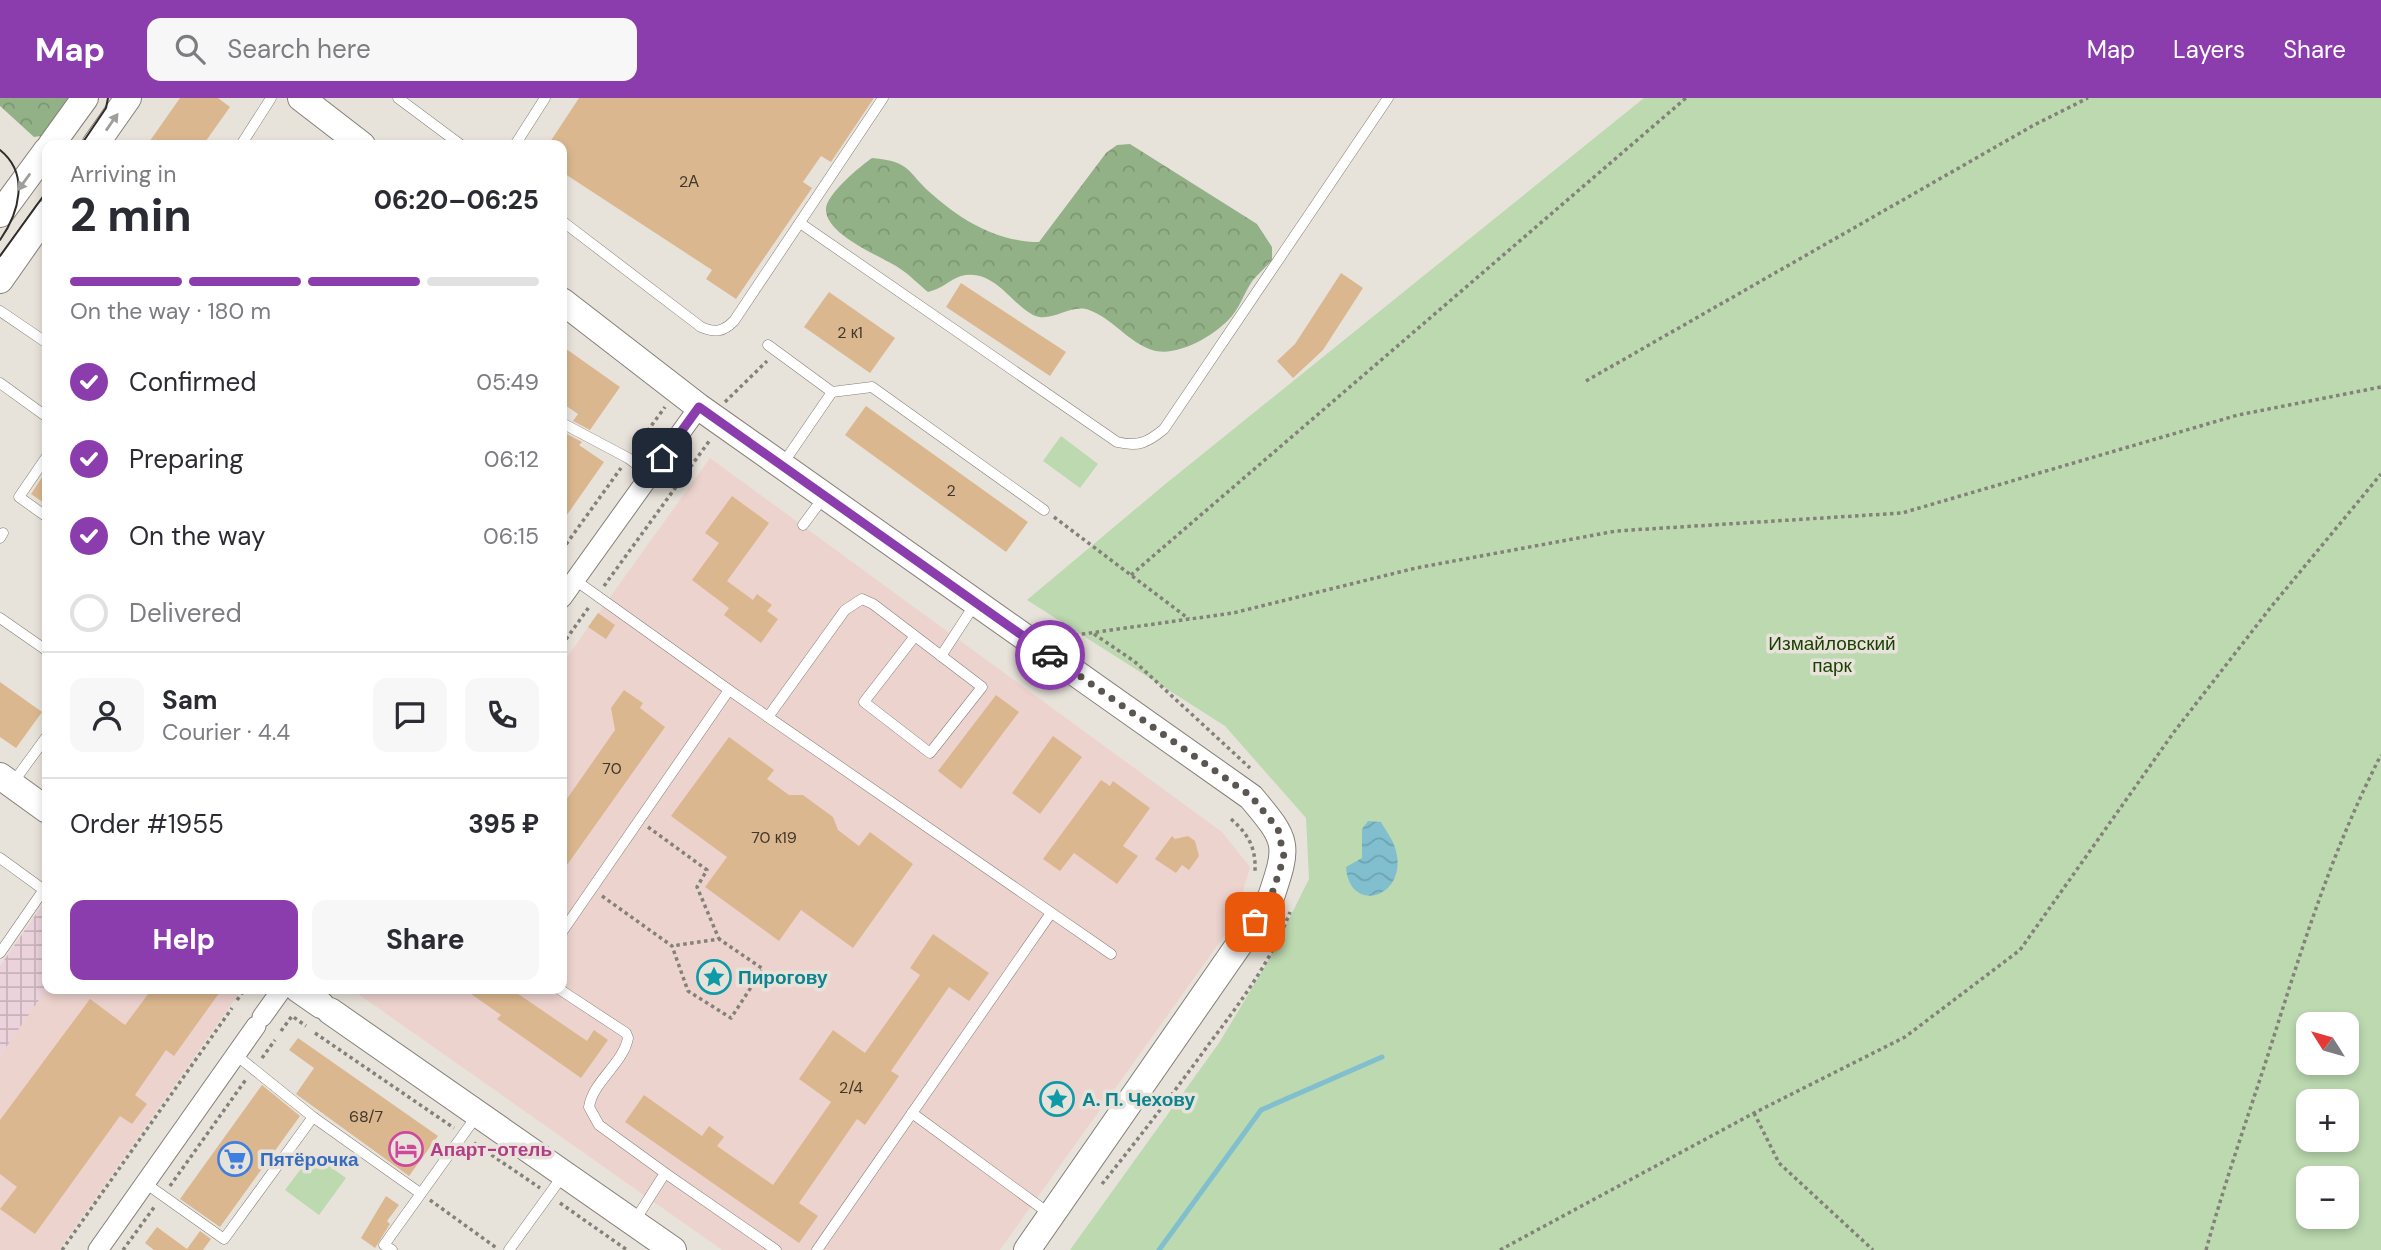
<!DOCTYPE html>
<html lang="en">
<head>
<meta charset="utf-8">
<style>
  :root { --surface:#fff; --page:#f7f7f7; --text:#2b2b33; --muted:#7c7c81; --line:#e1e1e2; --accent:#8c3dad }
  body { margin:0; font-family:"DM Sans",sans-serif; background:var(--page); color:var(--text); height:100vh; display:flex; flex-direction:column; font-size:26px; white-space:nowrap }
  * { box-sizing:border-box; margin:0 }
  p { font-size:23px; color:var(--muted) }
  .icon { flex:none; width:38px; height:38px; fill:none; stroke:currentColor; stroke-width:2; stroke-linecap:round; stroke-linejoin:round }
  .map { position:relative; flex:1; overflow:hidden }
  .panel { position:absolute; left:42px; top:42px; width:525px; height:854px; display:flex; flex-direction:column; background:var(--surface); border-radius:14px; box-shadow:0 4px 10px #0003 }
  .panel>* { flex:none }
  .needle { width:46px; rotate:307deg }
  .buttons { position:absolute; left:2296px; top:914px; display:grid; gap:14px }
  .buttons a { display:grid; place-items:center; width:63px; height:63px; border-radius:14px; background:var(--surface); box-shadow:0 4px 10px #0003; font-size:35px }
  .pin { position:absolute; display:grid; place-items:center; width:60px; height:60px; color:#fff; margin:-30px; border-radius:14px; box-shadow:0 4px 10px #0006 }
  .courier { position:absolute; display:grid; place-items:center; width:70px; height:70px; margin:-35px; border:5px solid #8c3dad; border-radius:50%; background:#fff; color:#222; box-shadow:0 2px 9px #0007 }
  .overview em { font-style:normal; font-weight:700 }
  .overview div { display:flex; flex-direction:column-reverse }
  .overview { display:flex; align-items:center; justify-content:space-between; height:119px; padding:0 28px }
  h1 { font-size:46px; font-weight:700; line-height:52px }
  .bar { display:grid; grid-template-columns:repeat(4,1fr); gap:10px 7px; align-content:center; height:84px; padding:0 28px }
  .bar i { height:9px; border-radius:5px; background:var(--line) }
  .bar .selected { background:var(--accent) }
  .bar p { grid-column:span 4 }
  .line { display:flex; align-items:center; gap:18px; padding:0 28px; border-top:2px solid var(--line) }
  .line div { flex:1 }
  .round { display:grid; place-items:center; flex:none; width:74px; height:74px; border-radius:14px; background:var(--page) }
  ol { padding:0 28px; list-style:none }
  li { display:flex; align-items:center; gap:21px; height:77px }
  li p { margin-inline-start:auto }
  li .icon { padding:7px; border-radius:50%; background:var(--accent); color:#fff; stroke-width:4 }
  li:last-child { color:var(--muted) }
  li i { width:38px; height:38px; border:4px solid var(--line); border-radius:50% }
  .button { display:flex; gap:14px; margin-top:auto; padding:14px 28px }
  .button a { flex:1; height:80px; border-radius:14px; background:var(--accent); color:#fff; font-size:28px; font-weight:700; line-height:80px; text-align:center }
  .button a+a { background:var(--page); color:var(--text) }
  header { display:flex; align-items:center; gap:42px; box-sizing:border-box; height:98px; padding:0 35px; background:var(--accent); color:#fff }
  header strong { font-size:33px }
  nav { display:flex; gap:38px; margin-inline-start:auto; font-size:24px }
  .search { width:490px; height:63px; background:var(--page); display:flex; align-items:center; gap:18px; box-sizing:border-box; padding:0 24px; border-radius:14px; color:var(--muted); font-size:26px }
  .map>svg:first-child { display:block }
  .industrial { fill:url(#industrial-grid) }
  .medical { fill:#edd3ce }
  .forest { fill:url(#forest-crowns) }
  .park { fill:#bcd9b0; fill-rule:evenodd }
  .water { fill:url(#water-waves) }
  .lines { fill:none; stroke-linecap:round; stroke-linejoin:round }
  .stream { stroke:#81bfcf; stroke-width:5 }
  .building { fill:#dbb78f }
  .lane-casing { stroke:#847f78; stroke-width:11 }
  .street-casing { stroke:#847f78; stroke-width:21 }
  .secondary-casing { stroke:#847f78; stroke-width:28 }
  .path { stroke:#84817a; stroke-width:3.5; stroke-dasharray:3.5 3.5; stroke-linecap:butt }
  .lane { stroke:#fff; stroke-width:10 }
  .street { stroke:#fff; stroke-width:19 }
  .secondary { stroke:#fff; stroke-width:26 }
  .tram { stroke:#2e2d29; stroke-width:2 }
  .oneway { fill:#9e9e9d }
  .done { stroke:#5a5752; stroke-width:7; stroke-dasharray:0 12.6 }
  .route { stroke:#8c3dad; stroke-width:9 }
  .labels { text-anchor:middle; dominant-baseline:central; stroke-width:7; stroke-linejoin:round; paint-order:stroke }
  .number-label { font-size:16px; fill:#40372a }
  .park-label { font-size:19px; fill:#193f01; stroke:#e8e3da }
  .culture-label { font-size:19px; font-weight:bold; fill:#0d838f; stroke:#e8e3da; text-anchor:start }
  .hotel-label { font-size:19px; font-weight:bold; fill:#b23c85; stroke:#e8e3da; text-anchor:start }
  .shop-label { font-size:19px; font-weight:bold; fill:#366cbe; stroke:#e8e3da; text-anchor:start }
</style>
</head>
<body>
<header>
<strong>Map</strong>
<div class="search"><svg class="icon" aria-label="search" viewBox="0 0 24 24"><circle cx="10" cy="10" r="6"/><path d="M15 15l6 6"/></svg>Search here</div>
<nav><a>Map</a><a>Layers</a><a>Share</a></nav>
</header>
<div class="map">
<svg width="2381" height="1152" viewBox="0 0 2381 1152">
  <defs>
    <pattern id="industrial-grid" width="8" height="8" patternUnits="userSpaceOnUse" patternTransform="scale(1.75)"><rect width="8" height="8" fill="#ebd2db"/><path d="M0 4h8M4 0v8" fill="none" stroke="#c8b3bb"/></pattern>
    <pattern id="forest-crowns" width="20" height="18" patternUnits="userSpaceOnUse" patternTransform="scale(1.75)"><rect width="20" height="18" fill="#93b187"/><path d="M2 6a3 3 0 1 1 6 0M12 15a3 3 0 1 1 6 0" fill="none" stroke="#7e9773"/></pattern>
    <pattern id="water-waves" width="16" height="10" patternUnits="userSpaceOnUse" patternTransform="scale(1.75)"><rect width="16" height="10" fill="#81bfcf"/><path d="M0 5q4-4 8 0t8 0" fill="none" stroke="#6ea3b0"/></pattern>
  </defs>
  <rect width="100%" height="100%" fill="#e8e3da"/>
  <path class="industrial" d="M47,800V891L0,958V868Z"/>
  <g class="medical">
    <path d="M710,360L1222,734L1250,769L1234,824L1000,1152H722L351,891H562V566Z"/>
    <path d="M47,891H242L59,1152H0V958Z"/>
  </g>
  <g class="forest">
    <path d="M0,0H70L41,38L34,39L0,8Z"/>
    <path d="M1130,46L1257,126L1272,149V162C1266,169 1259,175 1253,182C1245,193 1241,207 1232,218C1216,237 1177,260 1152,252C1128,244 1112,220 1089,212C1070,205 1052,226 1033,217C1011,206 994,170 961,178C949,182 942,191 928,194C918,186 910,177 899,170C883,159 825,137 826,111C826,97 860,68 872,60C913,64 905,73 933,97C962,123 999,144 1039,144L1106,55L1117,47Z"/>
  </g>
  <g class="park">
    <path d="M1644,0H2381V1152H1070L1219,945L1267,865L1309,781L1306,720L1225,628L1027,502L1163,388ZM2308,926H2347V964H2308ZM2308,1003H2347V1041H2308ZM2308,1080H2347V1118H2308Z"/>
    <path d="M1061,338L1098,366L1080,390L1043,363Z"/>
    <path d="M312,1056L346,1080L319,1117L285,1092Z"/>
  </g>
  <path class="water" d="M1368,723L1381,724C1386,733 1394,743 1396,753C1408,800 1349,817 1346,769L1362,760V731Z"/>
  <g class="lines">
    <path class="stream" d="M1159,1152L1261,1012L1382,959"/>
  </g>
  <g class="building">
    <path d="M180,0H218L230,9L203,47H147Z"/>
    <path d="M579,0H874L831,64L821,58L803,84L812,90L736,201L706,181L712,172L562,74V47H548Z"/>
    <path d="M1341,175L1363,190L1323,252L1293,280L1277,263L1295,246Z"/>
    <path d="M961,185L1066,254L1050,278L946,209Z"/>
    <path d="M829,194L895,240L870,275L804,229Z"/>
    <path d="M562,248L620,289L590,332L573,323L578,316L562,305Z"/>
    <path d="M866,308L1028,424L1006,454L845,337Z"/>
    <path d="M565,335L582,344L579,347L604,364L562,424V339Z"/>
    <path d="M47,372V407L31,396Z"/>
    <path d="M732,398L769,425L727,483L753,502L757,496L772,507L767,513L778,521L761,545L724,517L729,510L692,482L719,445L705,435Z"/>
    <path d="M598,515L615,527L606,541L588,529Z"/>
    <path d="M0,584L42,614L16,650L0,639Z"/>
    <path d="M624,592L643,605L640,610L665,629L562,774V708L615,632L611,610Z"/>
    <path d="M996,597L1019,614L961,691L938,673Z"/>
    <path d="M1053,638L1082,659L1040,716L1012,695Z"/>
    <path d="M729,639L774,672L767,681L789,697H803L833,719L838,732L859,748L870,734L913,766L853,850L801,812L779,843L705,789L727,759L671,718Z"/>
    <path d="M1101,682L1110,688L1113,683L1150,710L1123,748L1138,758L1117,786L1074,755L1060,773L1043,761Z"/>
    <path d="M1172,738L1175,741L1188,738L1195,743L1199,758L1189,772L1182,767L1176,775L1155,761Z"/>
    <path d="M933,836L989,875L969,903L949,889L891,973L899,978L865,1027L857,1021L799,1105L818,1118L799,1145L625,1024L644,997L702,1038L709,1028L724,1039L717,1048L773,1087L831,1004L799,981L833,932L865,955L920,877L910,870Z"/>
    <path d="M152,891H222L174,958L166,952L135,997L147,1006L132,1026L120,1018L35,1136L0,1111L17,1089L0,1076V1022L90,901L125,927Z"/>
    <path d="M464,891H511L587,943L594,932L608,942L581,980L497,921L501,917Z"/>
    <path d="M298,940L438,1038L409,1078L296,996L314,970L289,952Z"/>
    <path d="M262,987L300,1018L220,1129L180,1101Z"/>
    <path d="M386,1098L399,1107L387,1123L390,1126L375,1150L361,1140Z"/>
    <path d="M157,1129L187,1151L200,1133L211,1141L203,1152H154L145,1145Z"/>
  </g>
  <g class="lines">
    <g class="lane-casing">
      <g id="lane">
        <path d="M398,0L461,47"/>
        <path d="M241,47L271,0"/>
        <path d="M515,47L545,0"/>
        <path d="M562,123L701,229C715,235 723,234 734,223L883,0"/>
        <path d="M800,125L1117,344C1138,349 1147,345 1164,331L1388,0"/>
        <path d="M0,213L47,245"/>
        <path d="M768,247L832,294L782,367"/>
        <path d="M0,285L47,319"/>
        <path d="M832,294L872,289L1044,412"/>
        <path d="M562,325L628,360L651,377"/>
        <path d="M47,358L19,399L47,419"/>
        <path d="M803,427L823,400"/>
        <path d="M0,440L3,435"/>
        <path d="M0,520L46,552"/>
        <path d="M941,558L975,506"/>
        <path d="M729,592L1111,856"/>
        <path d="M768,619L845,512L862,501L873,506L982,589L930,655L864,604L915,538"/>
        <path d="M12,686L47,638"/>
        <path d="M0,760L44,792"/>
        <path d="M562,834L729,592L575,482"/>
        <path d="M0,855L47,787"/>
        <path d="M559,891L626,935L628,940C623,966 593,983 589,1009L599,1027L665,1075L634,1124"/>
        <path d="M236,957L313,1019L420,1095"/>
        <path d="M912,1015L1051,1117"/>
        <path d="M665,1075L776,1152"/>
        <path d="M145,1085L224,1141L313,1019"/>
        <path d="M392,1152L384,1147L478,1016"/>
        <path d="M509,1152L564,1076"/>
        <path d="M817,1152L1051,815"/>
      </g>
    </g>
    <g class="street-casing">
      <g id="street">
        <path d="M562,500L699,309"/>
        <path d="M262,919L282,891"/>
        <path d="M98,1152L256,928"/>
      </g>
    </g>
    <g class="secondary-casing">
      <g id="secondary">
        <path d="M301,0L362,47"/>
        <path d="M51,47L85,0"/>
        <path d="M95,47L128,0"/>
        <path d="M0,116L47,52"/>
        <path d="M0,182L47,115"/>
        <path d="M562,203L699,309L1251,699C1289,744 1289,746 1270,802L1027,1152"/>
        <path d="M0,678L47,712"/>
        <path d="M298,891L321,907"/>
        <path d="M330,913L673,1152"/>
      </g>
    </g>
    <g class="path">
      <path d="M1586,283L2034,27L2088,0"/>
      <path d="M725,304L767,263"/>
      <path d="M635,350L665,309"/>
      <path d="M1054,419L1189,521"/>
      <path d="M562,452L621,370"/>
      <path d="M1131,477L1686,0"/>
      <path d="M604,488L710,342"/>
      <path d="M1094,536L1134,563L1250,670"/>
      <path d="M1061,539L1233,515L1416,470L1616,433L1902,415L2238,317L2381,289"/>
      <path d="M562,547L589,509"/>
      <path d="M1231,721C1248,736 1256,749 1255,773"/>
      <path d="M648,729L707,772L697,789L719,841"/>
      <path d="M602,798L672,848L688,893L731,920L763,871L719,841L672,848"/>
      <path d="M237,902L245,891"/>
      <path d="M281,933L292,918L306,928"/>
      <path d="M315,935L454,1030"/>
      <path d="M262,960L275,942"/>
      <path d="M1754,1015L1779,1065L1873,1152"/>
      <path d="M474,1045L540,1090"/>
      <path d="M1102,1086C1139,1040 1175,993 1209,946C1240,905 1272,862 1290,814"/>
      <path d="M170,1088L247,980"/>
      <path d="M430,1102L498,1151"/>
      <path d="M560,1105L627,1152"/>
      <path d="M62,1152L232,910"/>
      <path d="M123,1152L155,1108"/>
      <path d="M1500,1152L1754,1015L1905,939L2020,852L2174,634L2271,509L2381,376"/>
      <path d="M2206,1152C2224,1087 2246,1024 2267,960C2300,856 2331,754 2381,657"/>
    </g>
    <use href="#lane" class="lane"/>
    <use href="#street" class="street"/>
    <use href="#secondary" class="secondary"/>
    <g class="tram">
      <path d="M81,47L106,10L108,0"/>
      <path d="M0,52C30,76 19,115 0,142"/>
      <path d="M0,158L47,93"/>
    </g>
  </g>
  <defs><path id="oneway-solid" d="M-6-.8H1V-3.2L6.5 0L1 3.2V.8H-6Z" transform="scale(1.75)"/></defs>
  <g class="oneway">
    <use href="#oneway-solid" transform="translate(112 24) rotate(-55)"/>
    <use href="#oneway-solid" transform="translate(24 84) rotate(126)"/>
  </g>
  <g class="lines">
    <path class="done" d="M1050,557L1251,698L1278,731L1284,759L1270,802L1255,824"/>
    <path class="route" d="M662,360L699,309L1050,557"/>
  </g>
  <defs>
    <g id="sight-ring" transform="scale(1.75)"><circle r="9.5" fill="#e8e3da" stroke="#0f9aa8" stroke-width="1.5"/><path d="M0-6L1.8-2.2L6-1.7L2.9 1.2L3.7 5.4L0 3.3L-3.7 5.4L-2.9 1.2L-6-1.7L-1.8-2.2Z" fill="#0f9aa8"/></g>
    <g id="hotel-ring" transform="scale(1.75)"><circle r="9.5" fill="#e8e3da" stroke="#d1479c" stroke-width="1.5"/><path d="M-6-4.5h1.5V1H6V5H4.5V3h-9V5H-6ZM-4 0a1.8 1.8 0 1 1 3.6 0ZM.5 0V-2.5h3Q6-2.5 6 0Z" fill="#d1479c"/></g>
    <g id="supermarket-ring" transform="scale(1.75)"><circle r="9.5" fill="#e8e3da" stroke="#3f7fe0" stroke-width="1.5"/><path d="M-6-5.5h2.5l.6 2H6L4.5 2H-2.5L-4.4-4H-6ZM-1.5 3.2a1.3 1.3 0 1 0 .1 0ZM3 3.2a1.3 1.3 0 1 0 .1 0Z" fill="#3f7fe0"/></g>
  </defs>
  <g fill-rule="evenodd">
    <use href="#sight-ring" x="714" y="879"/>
    <use href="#sight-ring" x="1057" y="1001"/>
    <use href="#hotel-ring" x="406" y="1051"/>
    <use href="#supermarket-ring" x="235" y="1061"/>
  </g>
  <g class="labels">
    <g class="number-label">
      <text x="689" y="83">2А</text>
      <text x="850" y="234">2 к1</text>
      <text x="951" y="392">2</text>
      <text x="612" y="670">70</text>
      <text x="774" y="739">70 к19</text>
      <text x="851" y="989">2/4</text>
      <text x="366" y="1018">68/7</text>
    </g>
    <g class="park-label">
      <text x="1832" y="545">Измайловский<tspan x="1832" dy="22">парк</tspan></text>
    </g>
    <g class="culture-label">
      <text x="738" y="879">Пирогову</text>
      <text x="1082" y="1001">А. П. Чехову</text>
    </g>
    <g class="hotel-label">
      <text x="430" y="1051">Апарт-отель</text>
    </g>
    <g class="shop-label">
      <text x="260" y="1061">Пятёрочка</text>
    </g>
  </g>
</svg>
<div class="buttons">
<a><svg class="needle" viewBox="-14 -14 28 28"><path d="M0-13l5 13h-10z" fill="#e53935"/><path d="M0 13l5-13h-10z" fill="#7c7c81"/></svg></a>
<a>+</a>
<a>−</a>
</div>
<div class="pin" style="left:1255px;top:824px;background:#ea580c"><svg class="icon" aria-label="bag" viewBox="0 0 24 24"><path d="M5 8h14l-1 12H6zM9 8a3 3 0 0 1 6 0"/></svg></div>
<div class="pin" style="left:662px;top:360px;background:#1f2937"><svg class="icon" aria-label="home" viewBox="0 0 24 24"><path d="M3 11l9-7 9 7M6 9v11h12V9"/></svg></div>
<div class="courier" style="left:1050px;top:557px"><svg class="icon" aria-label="car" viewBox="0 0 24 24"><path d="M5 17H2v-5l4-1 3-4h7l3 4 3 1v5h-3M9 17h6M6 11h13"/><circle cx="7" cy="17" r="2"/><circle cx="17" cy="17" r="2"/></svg></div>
<section class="panel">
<div class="overview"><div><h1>2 min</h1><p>Arriving in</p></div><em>06:20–06:25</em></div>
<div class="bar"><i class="selected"></i><i class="selected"></i><i class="selected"></i><i></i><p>On the way · 180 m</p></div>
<ol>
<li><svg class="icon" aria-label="check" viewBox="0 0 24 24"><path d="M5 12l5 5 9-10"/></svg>Confirmed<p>05:49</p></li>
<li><svg class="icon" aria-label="check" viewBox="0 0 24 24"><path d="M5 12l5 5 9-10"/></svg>Preparing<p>06:12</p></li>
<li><svg class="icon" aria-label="check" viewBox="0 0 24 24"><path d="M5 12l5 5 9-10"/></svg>On the way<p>06:15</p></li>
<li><i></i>Delivered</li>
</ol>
<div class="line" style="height:126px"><a class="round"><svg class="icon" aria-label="person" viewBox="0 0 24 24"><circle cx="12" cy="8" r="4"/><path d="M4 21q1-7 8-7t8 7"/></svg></a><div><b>Sam</b><p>Courier · 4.4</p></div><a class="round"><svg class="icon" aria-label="chat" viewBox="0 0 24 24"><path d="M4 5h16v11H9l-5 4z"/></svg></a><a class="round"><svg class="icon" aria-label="phone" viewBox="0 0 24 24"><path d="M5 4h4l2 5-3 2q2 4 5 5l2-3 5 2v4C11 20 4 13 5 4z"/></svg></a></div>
<div class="line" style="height:91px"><div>Order #1955</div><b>395 ₽</b></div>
<div class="button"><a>Help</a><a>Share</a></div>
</section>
</div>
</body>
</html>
